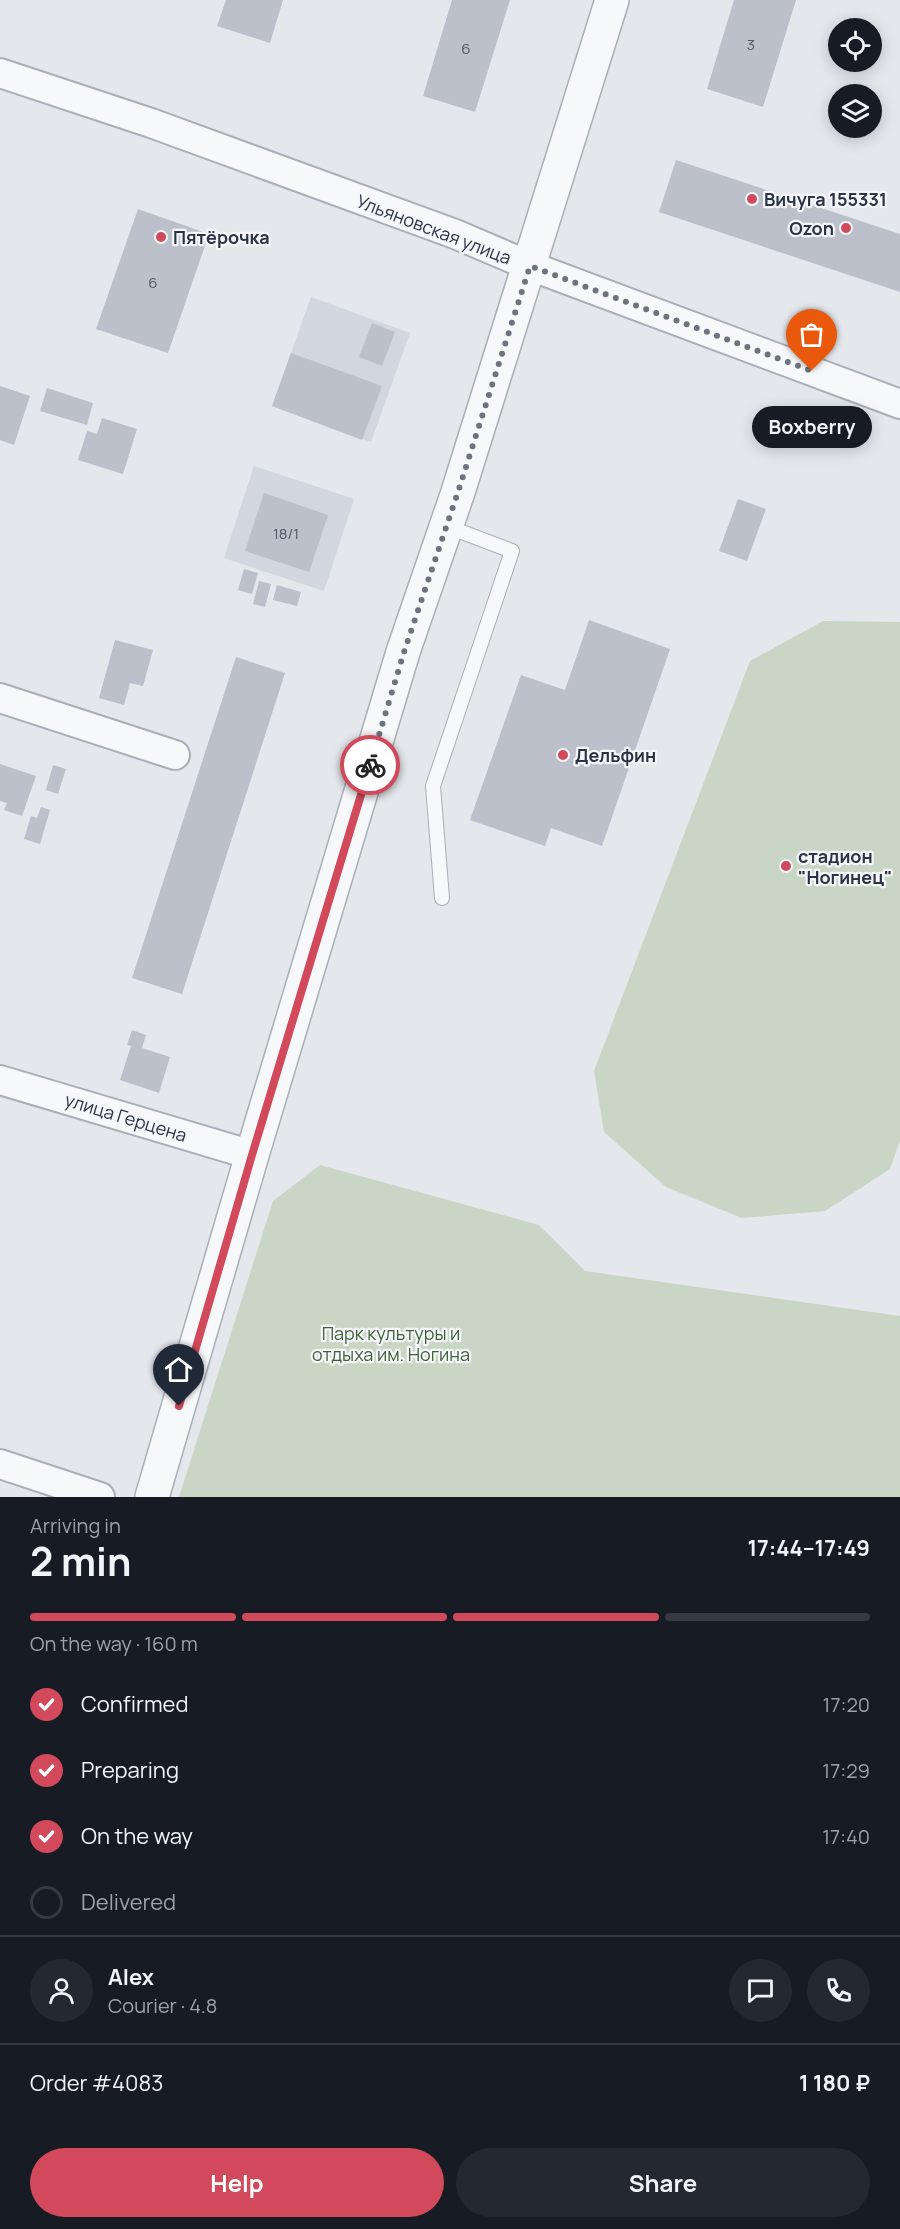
<!DOCTYPE html>
<html lang="en">
<head>
<meta charset="utf-8">
<style>
  :root { --surface:#171b24; --page:#242831; --text:#f1f3f6; --muted:#9ea1a6; --line:#363941; --accent:#d1495b }
  body { margin:0; font-family:Manrope,sans-serif; background:var(--page); color:var(--text); height:100vh; display:flex; flex-direction:column; font-size:22px; white-space:nowrap }
  * { box-sizing:border-box; margin:0 }
  p { font-size:20px; color:var(--muted) }
  .icon { flex:none; width:33px; height:33px; fill:none; stroke:currentColor; stroke-width:2; stroke-linecap:round; stroke-linejoin:round }
  .map { position:relative; height:1497px; overflow:hidden }
  .drawer { display:flex; flex-direction:column; background:var(--surface); flex:1 }
  .drawer>* { flex:none }
  .tools { position:absolute; left:828px; top:18px; display:grid; gap:12px }
  .tools a { display:grid; place-items:center; width:54px; height:54px; border-radius:50%; background:var(--surface); box-shadow:0 3px 15px #0003; font-size:30px }
  .pin { position:absolute; display:grid; place-items:center; width:51px; height:51px; color:#fff; margin:-62px -26px; border-radius:50% 50% 50% 0; rotate:-45deg; box-shadow:0 0 6px #0007 }
  .pin .icon { rotate:45deg }
  .courier { position:absolute; display:grid; place-items:center; width:60px; height:60px; margin:-30px; border:4px solid #d1495b; border-radius:50%; background:#fff; color:#222; box-shadow:0 2px 8px #0007 }
  .bubble { position:absolute; height:42px; border-radius:21px; background:var(--surface); box-shadow:0 3px 15px #0003; font-size:20px; font-weight:700; line-height:42px; text-align:center }
  .headline em { font-style:normal; font-weight:700 }
  .headline div { display:flex; flex-direction:column-reverse }
  .headline { display:flex; align-items:center; justify-content:space-between; height:102px; padding:0 30px }
  h1 { font-size:39px; font-weight:700; line-height:45px }
  .bar { display:grid; grid-template-columns:repeat(4,1fr); gap:9px 6px; align-content:center; height:72px; padding:0 30px }
  .bar i { height:8px; border-radius:4px; background:var(--line) }
  .bar .selected { background:var(--accent) }
  .bar p { grid-column:span 4 }
  .line { display:flex; align-items:center; gap:15px; padding:0 30px; border-top:2px solid var(--line) }
  .line div { flex:1 }
  .round { display:grid; place-items:center; flex:none; width:63px; height:63px; border-radius:32px; background:var(--page) }
  ol { padding:0 30px; list-style:none }
  li { display:flex; align-items:center; gap:18px; height:66px }
  li p { margin-inline-start:auto }
  li .icon { padding:6px; border-radius:50%; background:var(--accent); color:#fff; stroke-width:4 }
  li:last-child { color:var(--muted) }
  li i { width:33px; height:33px; border:3px solid var(--line); border-radius:50% }
  .primary-button { display:flex; gap:12px; margin-top:auto; padding:12px 30px }
  .primary-button a { flex:1; height:69px; border-radius:36px; background:var(--accent); color:#fff; font-size:24px; font-weight:700; line-height:69px; text-align:center }
  .primary-button a+a { background:var(--page); color:var(--text) }
  .map>svg:first-child { display:block }
  .built { fill:#d2d6de }
  .green { fill:#c9d6c5 }
  .building { fill:#bbc0ca }
  .lines { fill:none; stroke-linecap:round; stroke-linejoin:round }
  .service-casing { stroke:#a9aeb7; stroke-width:16 }
  .minor-casing { stroke:#a9aeb7; stroke-width:32 }
  .tertiary-casing { stroke:#a9aeb7; stroke-width:36 }
  .service { stroke:#f7f8fa; stroke-width:14 }
  .minor { stroke:#f7f8fa; stroke-width:28 }
  .tertiary { stroke:#f7f8fa; stroke-width:33 }
  .done { stroke:#6c737f; stroke-width:6; stroke-dasharray:0 10.8 }
  .route { stroke:#d1495b; stroke-width:8 }
  .poi-dot { fill:#d1495b; stroke:#f4f6f9; stroke-width:2 }
  .labels { text-anchor:middle; dominant-baseline:central; stroke-width:4.5; stroke-linejoin:round; paint-order:stroke }
  .number-label { font-size:15px; fill:#4f5766 }
  .poi-label { font-size:18px; font-weight:bold; fill:#2b3445; stroke:#f4f6f9; text-anchor:start }
  .street-label { font-size:18px; fill:#2b3445; stroke:#f4f6f9 }
  .park-label { font-size:18px; fill:#3f6138; stroke:#f4f6f9 }
</style>
</head>
<body>
<div class="map">
<svg width="900" height="1497" viewBox="0 0 900 1497">
  <rect width="100%" height="100%" fill="#e4e7ec"/>
  <g class="built">
    <path d="M311,297L410,333L371,442L272,406Z"/>
    <path d="M254,466L354,499L324,591L224,558Z"/>
  </g>
  <g class="green">
    <path d="M823,621L900,622V1141L890,1169L825,1211L742,1218L666,1187L604,1132L594,1071L750,661Z"/>
    <path d="M320,1165L539,1225L585,1271L900,1316V1497H179L273,1201Z"/>
  </g>
  <g class="building">
    <path d="M226,0H283L270,43L217,26Z"/>
    <path d="M452,0H510L475,112L423,96Z"/>
    <path d="M734,0H796L763,107L707,89Z"/>
    <path d="M676,160L900,234V292L659,212Z"/>
    <path d="M138,209L209,234L168,353L96,329Z"/>
    <path d="M372,323L395,332L382,366L359,357Z"/>
    <path d="M291,353L382,386L362,440L272,406Z"/>
    <path d="M0,386L30,396L14,445L0,440Z"/>
    <path d="M47,388L93,403L87,425L40,411Z"/>
    <path d="M102,418L137,429L123,474L78,460L87,431L97,434Z"/>
    <path d="M264,493L328,515L309,572L245,551Z"/>
    <path d="M738,499L766,509L747,561L719,551Z"/>
    <path d="M244,569L258,573L252,594L238,590Z"/>
    <path d="M259,581L271,584L265,607L253,604Z"/>
    <path d="M277,585L301,592L297,606L273,600Z"/>
    <path d="M589,620L670,649L602,846L551,828L545,846L470,820L521,675L565,690Z"/>
    <path d="M115,640L153,650L143,686L130,683L124,705L99,698Z"/>
    <path d="M236,657L285,673L182,994L132,978Z"/>
    <path d="M0,764L36,776L22,816L4,810L7,803L0,801Z"/>
    <path d="M53,765L66,769L58,794L46,790Z"/>
    <path d="M41,807L50,810L40,844L24,839L31,816L37,818Z"/>
    <path d="M132,1030L146,1035L142,1048L170,1057L159,1093L120,1080L131,1046L127,1045Z"/>
  </g>
  <g class="lines">
    <g class="service-casing">
      <path id="service" d="M442,898L433,786L512,551L446,526"/>
    </g>
    <g class="minor-casing">
      <g id="minor">
        <path d="M0,73L151,123L455,234L530,266L900,404"/>
        <path d="M0,698L175,755"/>
        <path d="M0,1080L252,1155"/>
        <path d="M0,1464L100,1497"/>
      </g>
    </g>
    <g class="tertiary-casing">
      <path id="tertiary" d="M152,1497L252,1155L403,652L458,492L612,0"/>
    </g>
    <use href="#service" class="service"/>
    <use href="#minor" class="minor"/>
    <use href="#tertiary" class="tertiary"/>
  </g>
  <g class="lines">
    <path class="done" d="M370,765L404,652L458,492L530,266L812,371"/>
    <path class="route" d="M179,1406L252,1155L370,765"/>
  </g>
  <g class="poi-dot">
    <circle cx="752" cy="199" r="6"/>
    <circle cx="846" cy="228" r="6"/>
    <circle cx="161" cy="237" r="6"/>
    <circle cx="563" cy="755" r="6"/>
    <circle cx="786" cy="866" r="6"/>
  </g>
  <g class="labels">
    <g class="number-label">
      <text x="751" y="44">3</text>
      <text x="466" y="48">6</text>
      <text x="153" y="282">6</text>
      <text x="286" y="533">18/1</text>
    </g>
    <g class="poi-label">
      <text x="764" y="199">Вичуга 155331</text>
      <text x="834" y="228" text-anchor="end">Ozon</text>
      <text x="173" y="237">Пятёрочка</text>
      <text x="575" y="755">Дельфин</text>
      <text x="798" y="856">стадион<tspan x="798" dy="21">"Ногинец"</tspan></text>
    </g>
    <g class="street-label">
      <text transform="translate(434 229) rotate(21)">Ульяновская улица</text>
      <text transform="translate(126 1117) rotate(17)">улица Герцена</text>
    </g>
    <g class="park-label">
      <text x="391" y="1333">Парк культуры и<tspan x="391" dy="21">отдыха им. Ногина</tspan></text>
    </g>
  </g>
</svg>
<div class="tools">
<a><svg class="icon" aria-label="locate" viewBox="0 0 24 24"><circle cx="12" cy="12" r="6"/><path d="M12 2v4M12 18v4M2 12h4M18 12h4"/></svg></a>
<a><svg class="icon" aria-label="layers" viewBox="0 0 24 24"><path d="M12 4l9 5-9 5-9-5zM3 14l9 5 9-5"/></svg></a>
</div>
<div class="pin" style="left:812px;top:371px;background:#ea580c"><svg class="icon" aria-label="bag" viewBox="0 0 24 24"><path d="M5 8h14l-1 12H6zM9 8a3 3 0 0 1 6 0"/></svg></div>
<div class="pin" style="left:179px;top:1406px;background:#1f2937"><svg class="icon" aria-label="home" viewBox="0 0 24 24"><path d="M3 11l9-7 9 7M6 9v11h12V9"/></svg></div>
<div class="courier" style="left:370px;top:765px"><svg class="icon" aria-label="bike" viewBox="0 0 24 24"><circle cx="6" cy="16" r="4"/><circle cx="18" cy="16" r="4"/><path d="M6 16l4-8h5l3 8M10 8l3 8H6M13 5h3"/></svg></div>
<div class="bubble" style="left:752px;top:406px;width:120px">Boxberry</div>
</div>
<section class="drawer">
<div class="headline"><div><h1>2 min</h1><p>Arriving in</p></div><em>17:44–17:49</em></div>
<div class="bar"><i class="selected"></i><i class="selected"></i><i class="selected"></i><i></i><p>On the way · 160 m</p></div>
<ol>
<li><svg class="icon" aria-label="check" viewBox="0 0 24 24"><path d="M5 12l5 5 9-10"/></svg>Confirmed<p>17:20</p></li>
<li><svg class="icon" aria-label="check" viewBox="0 0 24 24"><path d="M5 12l5 5 9-10"/></svg>Preparing<p>17:29</p></li>
<li><svg class="icon" aria-label="check" viewBox="0 0 24 24"><path d="M5 12l5 5 9-10"/></svg>On the way<p>17:40</p></li>
<li><i></i>Delivered</li>
</ol>
<div class="line" style="height:108px"><a class="round"><svg class="icon" aria-label="person" viewBox="0 0 24 24"><circle cx="12" cy="8" r="4"/><path d="M4 21q1-7 8-7t8 7"/></svg></a><div><b>Alex</b><p>Courier · 4.8</p></div><a class="round"><svg class="icon" aria-label="chat" viewBox="0 0 24 24"><path d="M4 5h16v11H9l-5 4z"/></svg></a><a class="round"><svg class="icon" aria-label="phone" viewBox="0 0 24 24"><path d="M5 4h4l2 5-3 2q2 4 5 5l2-3 5 2v4C11 20 4 13 5 4z"/></svg></a></div>
<div class="line" style="height:78px"><div>Order #4083</div><b>1 180 ₽</b></div>
<div class="primary-button"><a>Help</a><a>Share</a></div>
</section>
</body>
</html>
